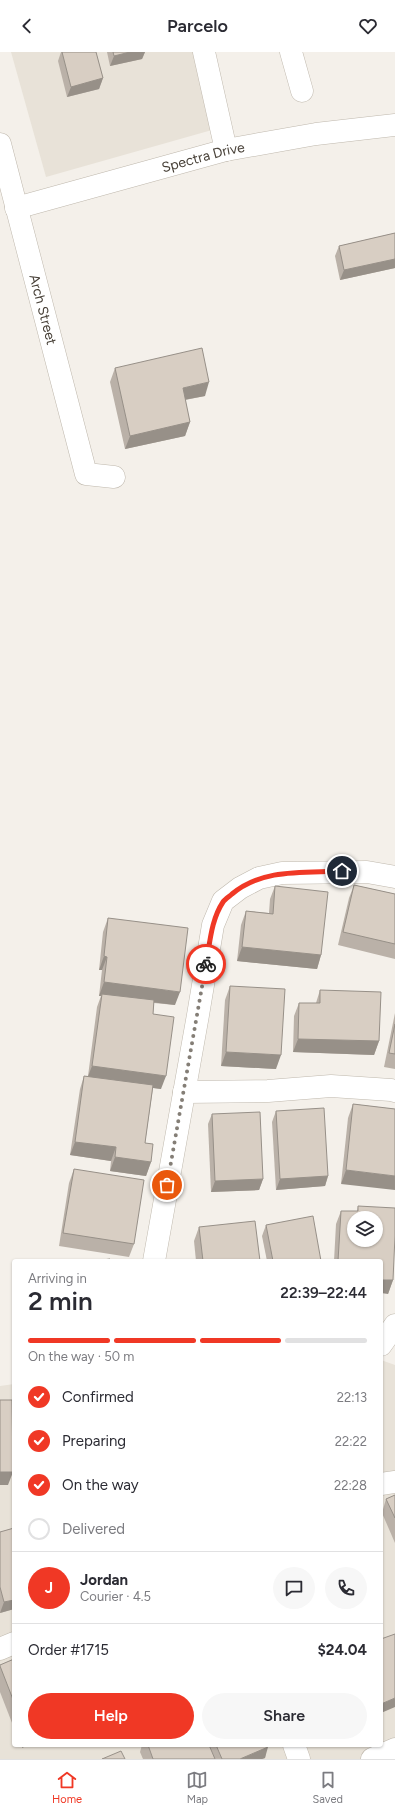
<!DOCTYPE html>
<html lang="en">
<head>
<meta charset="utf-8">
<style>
  :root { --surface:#fff; --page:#f7f7f7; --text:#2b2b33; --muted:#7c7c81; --line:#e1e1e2; --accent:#f03825 }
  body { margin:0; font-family:Figtree,sans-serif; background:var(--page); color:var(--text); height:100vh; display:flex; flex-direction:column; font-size:15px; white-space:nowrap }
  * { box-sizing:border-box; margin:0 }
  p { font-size:13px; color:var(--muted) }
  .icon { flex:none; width:22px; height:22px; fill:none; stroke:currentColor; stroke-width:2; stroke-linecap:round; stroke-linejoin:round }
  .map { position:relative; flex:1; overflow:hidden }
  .sheet { position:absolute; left:12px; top:1207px; width:371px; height:488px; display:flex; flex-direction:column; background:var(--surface); border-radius:4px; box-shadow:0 1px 3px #0004 }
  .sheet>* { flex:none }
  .buttons { position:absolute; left:347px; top:1159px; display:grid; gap:8px }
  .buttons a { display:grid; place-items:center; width:36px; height:36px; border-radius:50%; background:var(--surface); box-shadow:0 1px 3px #0004; font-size:20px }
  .pin { position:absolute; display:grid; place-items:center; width:34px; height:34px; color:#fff; margin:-17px; border:2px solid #fff; border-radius:50%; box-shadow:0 1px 4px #0007 }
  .courier { position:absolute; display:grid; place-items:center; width:40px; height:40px; margin:-20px; border:3px solid #f03825; border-radius:50%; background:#fff; color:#222; box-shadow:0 1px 5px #0007 }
  .head em { font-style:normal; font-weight:600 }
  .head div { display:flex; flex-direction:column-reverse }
  .head { display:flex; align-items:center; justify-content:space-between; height:68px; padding:0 16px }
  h1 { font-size:26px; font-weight:600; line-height:30px }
  .bar { display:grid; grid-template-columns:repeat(4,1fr); gap:6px 4px; align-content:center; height:48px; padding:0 16px }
  .bar i { height:5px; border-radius:3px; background:var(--line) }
  .bar .selected { background:var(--accent) }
  .bar p { grid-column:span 4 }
  .line { display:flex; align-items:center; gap:10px; padding:0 16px; border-top:1px solid var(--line) }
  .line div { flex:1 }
  .round { display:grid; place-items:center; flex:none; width:42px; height:42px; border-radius:21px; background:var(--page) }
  ol { padding:0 16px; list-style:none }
  li { display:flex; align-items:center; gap:12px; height:44px }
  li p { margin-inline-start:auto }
  li .icon { padding:4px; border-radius:50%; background:var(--accent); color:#fff; stroke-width:4 }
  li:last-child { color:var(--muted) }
  li i { width:22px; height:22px; border:2px solid var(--line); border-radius:50% }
  .primary-button { display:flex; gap:8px; margin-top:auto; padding:8px 16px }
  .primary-button a { flex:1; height:46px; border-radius:24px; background:var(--accent); color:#fff; font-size:16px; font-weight:600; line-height:46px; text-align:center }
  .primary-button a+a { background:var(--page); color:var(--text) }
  header { display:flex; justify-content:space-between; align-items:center; height:52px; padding:0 16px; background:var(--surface); font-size:18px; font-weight:600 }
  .dock { display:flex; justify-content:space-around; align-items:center; height:56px; border-top:1px solid var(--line); background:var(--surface); font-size:11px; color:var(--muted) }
  .dock a { display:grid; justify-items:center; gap:2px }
  .dock .selected { color:var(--accent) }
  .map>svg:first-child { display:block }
  .residential { fill:#e8e2d8 }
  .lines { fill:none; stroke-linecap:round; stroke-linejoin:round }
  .minor-casing { stroke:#bfb8ad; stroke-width:23 }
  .minor { stroke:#fff; stroke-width:22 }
  .wall { fill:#bab1a8 }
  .shaded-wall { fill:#979088 }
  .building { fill:#d8cec3; stroke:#979088; fill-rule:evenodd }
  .done { stroke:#847e76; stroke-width:4; stroke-dasharray:0 7.2 }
  .route { stroke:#f03825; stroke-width:5 }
  .labels { text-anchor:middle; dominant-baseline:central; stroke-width:3; stroke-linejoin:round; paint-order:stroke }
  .street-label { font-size:14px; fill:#484138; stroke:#fff }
</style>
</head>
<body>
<header><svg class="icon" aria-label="back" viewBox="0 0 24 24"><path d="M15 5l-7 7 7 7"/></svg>Parcelo<svg class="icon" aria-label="heart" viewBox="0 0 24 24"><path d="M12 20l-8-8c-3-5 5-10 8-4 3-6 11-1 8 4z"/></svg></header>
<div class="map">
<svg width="395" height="1707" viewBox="0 0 395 1707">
  <rect width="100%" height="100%" fill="#f4f0ea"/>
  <g class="residential">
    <path d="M11,0H195L212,78L46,125Z"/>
    <path d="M381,1308L395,1313V1707H0V1334L14,1332V1693H381Z"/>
  </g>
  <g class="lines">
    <g class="minor-casing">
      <g id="minor">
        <path d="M204,0L226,98"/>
        <path d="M291,0L302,39"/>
        <path id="s1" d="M0,92L86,422L114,425"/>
        <path id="s2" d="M16,156L226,98L316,82L395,73"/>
        <path d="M184,1040L268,1039L331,1034L391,1038L395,1039"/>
        <path d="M154,1209L198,963L213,873L223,849L240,836L259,826L282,821L367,820L395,825"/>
        <path d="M381,1293L395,1273"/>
        <path d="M381,1432L395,1430"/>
        <path d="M0,1597L14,1591"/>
        <path d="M294,1693L299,1707"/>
        <path d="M372,1707L395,1697"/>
      </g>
    </g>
    <use href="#minor" class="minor"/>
  </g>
  <g class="wall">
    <path d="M61,0H96L103,26L99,37L67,45L58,9Z"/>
    <path d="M107,0H145L142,7L110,14Z"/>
    <path d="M395,181V216L340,228L335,204L339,194Z"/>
    <path d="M115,316L205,344L185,348L190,370L185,384L125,397L110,330Z"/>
    <path d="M354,833L395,842V907L338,893L349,846Z"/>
    <path d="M275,834L321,903L317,917L237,909L241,873L246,859L269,861L270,847Z"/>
    <path d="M108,866L175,953L154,951L153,962L161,1037L153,1036L145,1091L151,1110L146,1124L110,1119L111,1109L70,1103L80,1037L84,1024H88L97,955L101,944H99L102,918H99L103,880Z"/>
    <path d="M230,934L276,1017L221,1014L225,948Z"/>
    <path d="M320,938L379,989L374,1003L293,1000L294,964L299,951H316Z"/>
    <path d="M395,961V1017L384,1015Z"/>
    <path d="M353,1052L395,1057L341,1132L348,1066Z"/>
    <path d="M276,1059L328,1124L325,1134L276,1138L272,1070Z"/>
    <path d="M212,1062L263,1127L259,1138L211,1140L208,1072Z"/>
    <path d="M74,1117L134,1192L129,1205L59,1194L69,1131Z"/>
    <path d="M358,1154L393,1228L388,1242L381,1209H334L336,1172L341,1159H357Z"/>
    <path d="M266,1173L321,1209H267L262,1184Z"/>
    <path d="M199,1175L260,1209H196L194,1189Z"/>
    <path d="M395,1443V1491L382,1461L386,1447Z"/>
    <path d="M14,1476V1557L0,1561V1480Z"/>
    <path d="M14,1607V1676L0,1640V1613Z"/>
    <path d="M142,1693H267L265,1706L262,1707H143L140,1700Z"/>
  </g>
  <g class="shaded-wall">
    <path d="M130,0H145L142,7L110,14L114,4Z"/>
    <path d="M103,26L99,37L67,45L71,35Z"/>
    <path d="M395,207V216L340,228L344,218Z"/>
    <path d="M209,330L205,344L178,349L183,336Z"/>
    <path d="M190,370L185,384L125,397L130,384Z"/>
    <path d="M242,895L321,903L317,917L237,909Z"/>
    <path d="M104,904L107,905L102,918H99Z"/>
    <path d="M104,930L180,940L175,953L102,944V942L101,944H99Z"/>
    <path d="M298,987L379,989L374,1003L293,1000Z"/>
    <path d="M226,1000L281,1003L276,1017L221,1014Z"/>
    <path d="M92,1014L166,1024L161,1037L87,1027Z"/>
    <path d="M75,1090L116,1095L111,1109L70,1103Z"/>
    <path d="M115,1105L151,1110L146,1124L110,1119Z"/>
    <path d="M346,1118L395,1124V1138L341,1132Z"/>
    <path d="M328,1124L325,1134L276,1138L280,1127Z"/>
    <path d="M263,1127L259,1138L211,1140L215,1129Z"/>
    <path d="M381,1228H393L388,1242L381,1241Z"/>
    <path d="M0,1420H13L8,1433H0Z"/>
    <path d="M14,1548V1557L0,1561L4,1550Z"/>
    <path d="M395,1646V1655L381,1661V1652Z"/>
    <path d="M23,1693H28L22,1696Z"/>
    <path d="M268,1695L265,1706L262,1707H240Z"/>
  </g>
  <g class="building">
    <path d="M62,0H96L103,26L71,35Z"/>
    <path d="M113,0H130L114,4Z"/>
    <path d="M395,181V207L344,218L339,194Z"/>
    <path d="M202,296L209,330L183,336L190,370L130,384L115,316Z"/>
    <path d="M354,833L395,842V892L343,880Z"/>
    <path d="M275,834L328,840L321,903L242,895L246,859L273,862Z"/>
    <path d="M108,866L188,876L180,940L104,930L107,905L104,904Z"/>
    <path d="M230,934L285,937L281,1003L226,1000Z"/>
    <path d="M320,938L381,940L379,989L298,987L299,951H320Z"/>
    <path d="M102,942L154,948L153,962L174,965L166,1024L92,1014Z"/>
    <path d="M395,972V1002L389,1001Z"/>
    <path d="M84,1024L153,1033L145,1091L153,1092L151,1110L115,1105L116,1095L75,1090Z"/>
    <path d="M353,1052L395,1057V1124L346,1118Z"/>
    <path d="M324,1056L328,1124L280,1127L276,1059Z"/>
    <path d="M260,1060L263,1127L215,1129L212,1062Z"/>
    <path d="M74,1117L144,1128L134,1192L63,1181Z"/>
    <path d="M358,1154L395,1156V1184L393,1228H381V1209H338L341,1159H358ZM354,1166H376V1188H354Z"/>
    <path d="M313,1164L321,1209H273L266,1173Z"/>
    <path d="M255,1169L260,1209H203L199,1175Z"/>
    <path d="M110,1207V1209H95Z"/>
    <path d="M0,1348H12L13,1420H0Z"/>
    <path d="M395,1443V1466L386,1447Z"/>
    <path d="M14,1476V1548L4,1550L0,1535V1480Z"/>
    <path d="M395,1582V1646L381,1652V1587Z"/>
    <path d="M14,1607V1650L0,1614V1613Z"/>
    <path d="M148,1693H209L215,1707H153Z"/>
    <path d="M216,1693H267L268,1695L240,1707H222Z"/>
    <path d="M121,1699L125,1707H102Z"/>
  </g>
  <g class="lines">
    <path class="done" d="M167,1133L206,912"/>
    <path class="route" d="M206,912C210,891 211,868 223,850C225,847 230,844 232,842C263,816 304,821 342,819"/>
  </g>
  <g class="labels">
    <g class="street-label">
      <text stroke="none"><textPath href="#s2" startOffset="194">Spectra Drive</textPath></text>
      <text stroke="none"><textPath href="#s1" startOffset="171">Arch Street</textPath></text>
    </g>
  </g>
</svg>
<div class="buttons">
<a><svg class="icon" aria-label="layers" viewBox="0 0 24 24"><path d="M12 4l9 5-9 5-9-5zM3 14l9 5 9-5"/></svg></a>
</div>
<div class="pin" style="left:167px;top:1133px;background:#ea580c"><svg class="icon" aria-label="bag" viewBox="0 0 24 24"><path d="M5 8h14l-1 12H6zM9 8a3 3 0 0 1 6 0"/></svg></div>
<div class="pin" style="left:342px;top:819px;background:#1f2937"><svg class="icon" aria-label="home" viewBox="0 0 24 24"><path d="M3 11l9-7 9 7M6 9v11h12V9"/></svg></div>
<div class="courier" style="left:206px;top:912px"><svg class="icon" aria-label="bike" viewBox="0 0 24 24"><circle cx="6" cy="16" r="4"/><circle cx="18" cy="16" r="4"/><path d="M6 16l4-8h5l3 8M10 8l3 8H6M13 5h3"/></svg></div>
<section class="sheet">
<div class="head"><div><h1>2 min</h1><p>Arriving in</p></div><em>22:39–22:44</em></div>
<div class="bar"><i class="selected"></i><i class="selected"></i><i class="selected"></i><i></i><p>On the way · 50 m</p></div>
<ol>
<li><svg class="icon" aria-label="check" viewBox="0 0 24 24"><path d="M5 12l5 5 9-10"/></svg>Confirmed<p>22:13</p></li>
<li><svg class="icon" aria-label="check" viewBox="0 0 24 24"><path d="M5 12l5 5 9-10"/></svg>Preparing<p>22:22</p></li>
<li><svg class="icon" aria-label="check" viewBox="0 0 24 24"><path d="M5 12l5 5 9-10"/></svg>On the way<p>22:28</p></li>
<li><i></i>Delivered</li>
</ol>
<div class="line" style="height:72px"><b class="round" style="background:var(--accent);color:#fff">J</b><div><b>Jordan</b><p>Courier · 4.5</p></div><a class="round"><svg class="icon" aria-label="chat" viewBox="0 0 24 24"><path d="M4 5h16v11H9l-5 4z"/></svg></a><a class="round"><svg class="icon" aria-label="phone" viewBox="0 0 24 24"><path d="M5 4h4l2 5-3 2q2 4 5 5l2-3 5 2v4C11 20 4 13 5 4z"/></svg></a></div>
<div class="line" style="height:52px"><div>Order #1715</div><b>$24.04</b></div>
<div class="primary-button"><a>Help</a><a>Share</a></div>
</section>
</div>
<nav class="dock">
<a class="selected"><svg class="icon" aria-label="home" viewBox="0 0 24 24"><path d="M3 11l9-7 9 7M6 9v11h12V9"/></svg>Home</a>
<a><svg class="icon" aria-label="map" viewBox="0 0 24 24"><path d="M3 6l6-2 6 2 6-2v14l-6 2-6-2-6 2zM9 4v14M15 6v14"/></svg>Map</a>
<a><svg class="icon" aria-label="saved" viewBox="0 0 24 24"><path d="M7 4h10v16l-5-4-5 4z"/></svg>Saved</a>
</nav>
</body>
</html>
